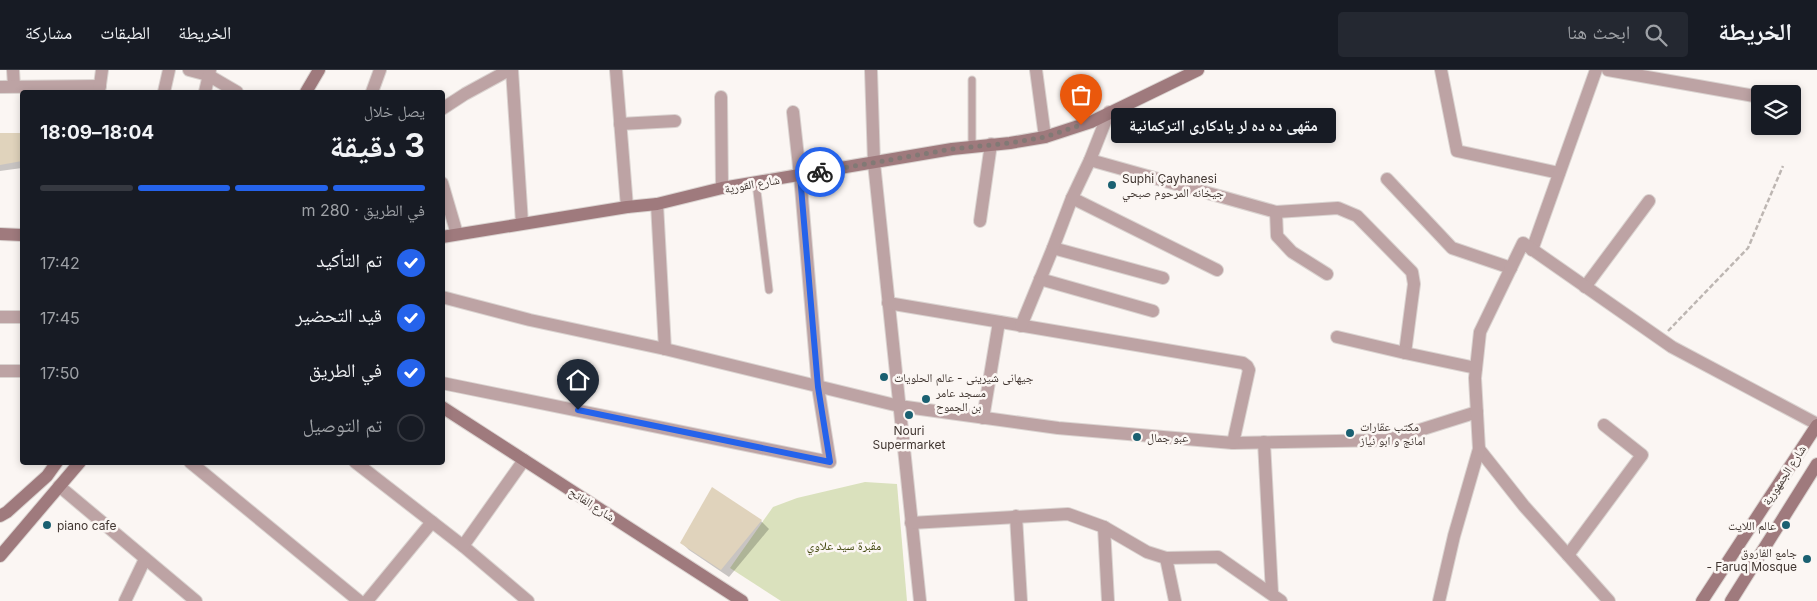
<!DOCTYPE html>
<html lang="ar">
<head>
<meta charset="utf-8">
<style>
  :root { --surface:#171b24; --page:#242831; --text:#f1f3f6; --muted:#9ea1a6; --line:#363941; --accent:#2563eb }
  body { margin:0; font-family:Inter,"Noto Naskh Arabic",sans-serif; background:var(--page); color:var(--text); direction:rtl; height:100vh; display:flex; flex-direction:column; font-size:19px; white-space:nowrap }
  * { box-sizing:border-box; margin:0 }
  p { font-size:16px; color:var(--muted) }
  .icon { flex:none; width:28px; height:28px; fill:none; stroke:currentColor; stroke-width:2; stroke-linecap:round; stroke-linejoin:round }
  .map { position:relative; flex:1; overflow:hidden; direction:ltr }
  .details { position:absolute; left:20px; top:20px; width:425px; height:375px; display:flex; flex-direction:column; background:var(--surface); border-radius:5px; box-shadow:0 2px 8px #0003; direction:rtl }
  .details>* { flex:none }
  .buttons { position:absolute; left:1751px; top:15px; display:grid; gap:10px }
  .buttons a { display:grid; place-items:center; width:50px; height:50px; border-radius:5px; background:var(--surface); box-shadow:0 2px 8px #0003; font-size:25px }
  .pin { position:absolute; display:grid; place-items:center; width:42px; height:42px; color:#fff; margin:-51px -21px; border-radius:50% 50% 50% 0; rotate:-45deg; box-shadow:0 0 5px #0007 }
  .pin .icon { rotate:45deg }
  .courier { position:absolute; display:grid; place-items:center; width:50px; height:50px; margin:-25px; border:4px solid #2563eb; border-radius:50%; background:#fff; color:#222; box-shadow:0 1px 6px #0007 }
  .bubble { position:absolute; height:35px; border-radius:5px; background:var(--surface); box-shadow:0 2px 8px #0003; font-size:16px; font-weight:700; line-height:35px; text-align:center; direction:rtl }
  .overview em { font-style:normal; font-weight:700 }
  .overview div { display:flex; flex-direction:column-reverse }
  .overview { display:flex; align-items:center; justify-content:space-between; height:85px; padding:0 20px }
  h1 { font-size:32px; font-weight:700; line-height:38px }
  .bar { display:grid; grid-template-columns:repeat(4,1fr); gap:8px 5px; align-content:center; height:60px; padding:0 20px }
  .bar i { height:6px; border-radius:4px; background:var(--line) }
  .bar .on { background:var(--accent) }
  .bar p { grid-column:span 4 }
  ol { padding:0 20px; list-style:none }
  li { display:flex; align-items:center; gap:15px; height:55px }
  li p { margin-inline-start:auto }
  li .icon { padding:5px; border-radius:50%; background:var(--accent); color:#fff; stroke-width:4 }
  li:last-child { color:var(--muted) }
  li i { width:28px; height:28px; border:2px solid var(--line); border-radius:50% }
  header { display:flex; align-items:center; gap:30px; box-sizing:border-box; height:70px; padding:0 25px; background:var(--surface); border-bottom:1px solid var(--line) }
  header strong { font-size:24px }
  nav { display:flex; gap:28px; margin-inline-start:auto; font-size:18px }
  .search { width:350px; height:45px; background:var(--page); display:flex; align-items:center; gap:12px; box-sizing:border-box; padding:0 18px; border-radius:5px; color:var(--muted); font-size:19px }
  .map>svg:first-child { display:block }
  .green { fill:#dae1bd }
  .shadow { fill:#0003 }
  .building { fill:#e0d3bc }
  .lines { fill:none; stroke-linecap:round; stroke-linejoin:round }
  .lane-casing { stroke:#dad3d0; stroke-width:9 }
  .street-casing { stroke:#dad3d0; stroke-width:14 }
  .secondary-casing { stroke:#dad3d0; stroke-width:14 }
  .path { stroke:#bdb6b2; stroke-width:2.5; stroke-dasharray:5 2.5; stroke-linecap:butt }
  .lane { stroke:#bda3a4; stroke-width:7 }
  .street { stroke:#bda3a4; stroke-width:12 }
  .secondary { stroke:#9f7a7d; stroke-width:12 }
  .done { stroke:#827975; stroke-width:5; stroke-dasharray:0 9 }
  .route { stroke:#2563eb; stroke-width:6 }
  .poi-dot { fill:#1a6071; stroke:#fbf6f3; stroke-width:2 }
  .labels { text-anchor:middle; dominant-baseline:central; stroke-width:5; stroke-linejoin:round; paint-order:stroke }
  .poi-label { font-size:12px; fill:#413631; stroke:#fbf6f3; text-anchor:start }
  .street-label { font-size:12px; fill:#413631; stroke:#fbf6f3 }
  .park-label { font-size:12px; fill:#3f450b; stroke:#fbf6f3 }
</style>
</head>
<body>
<header>
<strong>الخريطة</strong>
<div class="search"><svg class="icon" aria-label="search" viewBox="0 0 24 24"><circle cx="10" cy="10" r="6"/><path d="M15 15l6 6"/></svg>ابحث هنا</div>
<nav><a>الخريطة</a><a>الطبقات</a><a>مشاركة</a></nav>
</header>
<div class="map">
<svg width="1817" height="531" viewBox="0 0 1817 531">
  <rect width="100%" height="100%" fill="#fbf6f3"/>
  <path class="green" d="M865,412L897,414L907,531H781L730,498L773,437L797,428Z"/>
  <g class="shadow">
    <path d="M0,64H22V98L0,101Z"/>
    <path d="M761,451L769,459L729,507L689,480L681,472Z"/>
  </g>
  <g class="building">
    <path d="M0,63H22V91L0,95Z"/>
    <path d="M712,417L762,450L721,500L680,473Z"/>
  </g>
  <g class="lines">
    <g class="lane-casing">
      <g id="lane">
        <path d="M972,10V76"/>
        <path d="M756,113L769,220"/>
      </g>
    </g>
    <g class="street-casing">
      <g id="street">
        <path d="M13,0L14,16"/>
        <path d="M189,0L208,5L237,22"/>
        <path d="M512,0L522,153"/>
        <path d="M616,0L627,137"/>
        <path d="M871,0L874,93L920,531"/>
        <path d="M1036,0L1045,67"/>
        <path d="M1441,0L1457,81L1559,103"/>
        <path d="M1608,0L1760,27"/>
        <path d="M0,17L100,16"/>
        <path d="M99,22L102,0"/>
        <path d="M164,22L169,0"/>
        <path d="M205,22L210,0"/>
        <path d="M372,22L380,0"/>
        <path d="M721,27L722,118"/>
        <path d="M442,39L465,24L509,0"/>
        <path d="M620,54L675,51"/>
        <path d="M1090,90L1276,142L1338,138L1357,146L1412,202L1414,214L1405,283L1476,298"/>
        <path d="M1387,109L1452,178L1511,198"/>
        <path d="M442,113L457,164"/>
        <path d="M1072,128L1217,200"/>
        <path d="M657,134L665,279"/>
        <path d="M1276,142L1277,166L1292,182L1327,204"/>
        <path d="M980,151L991,74"/>
        <path d="M1053,178L1163,208"/>
        <path d="M1532,180L1596,0"/>
        <path d="M1040,209L1153,241"/>
        <path d="M1585,217L1649,131"/>
        <path d="M442,227L530,250L665,279L899,336L1058,358L1233,373L1388,370L1477,342"/>
        <path d="M888,233L1243,293L1247,296L1249,300L1233,373"/>
        <path d="M0,247H22"/>
        <path d="M1021,256L1053,178L1072,128L1090,90L1109,42"/>
        <path d="M1337,267L1405,283"/>
        <path d="M0,301H22"/>
        <path d="M442,313L830,392L818,317L800,105L793,42"/>
        <path d="M983,348L999,252"/>
        <path d="M1264,372L1272,523"/>
        <path d="M1479,379L1524,436L1609,531"/>
        <path d="M190,392L359,531"/>
        <path d="M355,392L463,476L528,531"/>
        <path d="M59,416L196,531"/>
        <path d="M1016,446L1021,531"/>
        <path d="M911,453L1068,444L1104,457L1147,482L1166,488L1218,487L1281,531"/>
        <path d="M1104,457L1108,531"/>
        <path d="M463,476L524,390"/>
        <path d="M1568,485L1642,385L1604,355"/>
        <path d="M1166,488L1175,531"/>
        <path d="M125,531L145,489"/>
        <path d="M367,531L432,452"/>
        <path d="M1439,531L1454,466L1479,379L1475,308L1480,262L1523,173L1672,277L1817,354"/>
      </g>
    </g>
    <g class="secondary-casing">
      <g id="secondary">
        <path d="M306,22L319,0"/>
        <path d="M0,164L22,165"/>
        <path d="M442,167L627,137L657,134L722,118L952,79L1010,73L1045,67L1091,52L1198,0"/>
        <path d="M442,337L742,531"/>
        <path d="M0,446L7,442L47,406L57,392"/>
        <path d="M0,486L80,392"/>
        <path d="M1702,531L1817,355"/>
        <path d="M1731,531L1817,394"/>
      </g>
    </g>
    <path class="path" d="M1668,261L1748,178L1783,96"/>
    <use href="#lane" class="lane"/>
    <use href="#street" class="street"/>
    <use href="#secondary" class="secondary"/>
  </g>
  <g class="lines">
    <path class="done" d="M820,102L952,79L1010,73L1045,67L1081,55"/>
    <path class="route" d="M578,340L830,392L818,317L800,105L820,102"/>
  </g>
  <g class="poi-dot">
    <circle cx="1112" cy="115" r="5"/>
    <circle cx="884" cy="307" r="5"/>
    <circle cx="926" cy="329" r="5"/>
    <circle cx="909" cy="345" r="5"/>
    <circle cx="1350" cy="363" r="5"/>
    <circle cx="1137" cy="367" r="5"/>
    <circle cx="47" cy="455" r="5"/>
    <circle cx="1786" cy="455" r="5"/>
    <circle cx="1807" cy="489" r="5"/>
  </g>
  <g class="labels">
    <g class="poi-label">
      <text x="1122" y="108">Suphi Çayhanesi<tspan x="1122" dy="14">جيخانه المرحوم صبحي</tspan></text>
      <text x="894" y="307">جیهانی شیرینی - عالم الحلويات</text>
      <text x="936" y="322">مسجد عامر<tspan x="936" dy="14">بن الجموح</tspan></text>
      <text x="1360" y="356">مكتب عقارات<tspan x="1360" dy="14">امانج و ابو نياز</tspan></text>
      <text x="909" y="360" text-anchor="middle">Nouri<tspan x="909" dy="14">Supermarket</tspan></text>
      <text x="1147" y="367">عبو جمال</text>
      <text x="57" y="455">piano cafe</text>
      <text x="1776" y="455" text-anchor="end">عالم اللايت</text>
      <text x="1797" y="482" text-anchor="end">جامع الفاروق<tspan x="1797" dy="14">- Faruq Mosque</tspan></text>
    </g>
    <g class="street-label">
      <text transform="translate(752 114) rotate(-10)">شارع القورية</text>
      <text transform="translate(1784 405) rotate(-57)">شارع الجمهورية</text>
      <text transform="translate(592 434) rotate(33)">شارع الفاتح</text>
    </g>
    <g class="park-label">
      <text x="844" y="475">مقبرة سيد علاوي</text>
    </g>
  </g>
</svg>
<div class="buttons">
<a><svg class="icon" aria-label="layers" viewBox="0 0 24 24"><path d="M12 4l9 5-9 5-9-5zM3 14l9 5 9-5"/></svg></a>
</div>
<div class="pin" style="left:1081px;top:55px;background:#ea580c"><svg class="icon" aria-label="bag" viewBox="0 0 24 24"><path d="M5 8h14l-1 12H6zM9 8a3 3 0 0 1 6 0"/></svg></div>
<div class="pin" style="left:578px;top:340px;background:#1f2937"><svg class="icon" aria-label="home" viewBox="0 0 24 24"><path d="M3 11l9-7 9 7M6 9v11h12V9"/></svg></div>
<div class="courier" style="left:820px;top:102px"><svg class="icon" aria-label="bike" viewBox="0 0 24 24"><circle cx="6" cy="16" r="4"/><circle cx="18" cy="16" r="4"/><path d="M6 16l4-8h5l3 8M10 8l3 8H6M13 5h3"/></svg></div>
<div class="bubble" style="left:1111px;top:38px;width:225px">مقهى ده ده لر يادكارى التركمانية</div>
<section class="details">
<div class="overview"><div><h1>3 دقيقة</h1><p>يصل خلال</p></div><em>18:04–18:09</em></div>
<div class="bar"><i class="on"></i><i class="on"></i><i class="on"></i><i></i><p>في الطريق · 280 m</p></div>
<ol>
<li><svg class="icon" aria-label="check" viewBox="0 0 24 24"><path d="M5 12l5 5 9-10"/></svg>تم التأكيد<p>17:42</p></li>
<li><svg class="icon" aria-label="check" viewBox="0 0 24 24"><path d="M5 12l5 5 9-10"/></svg>قيد التحضير<p>17:45</p></li>
<li><svg class="icon" aria-label="check" viewBox="0 0 24 24"><path d="M5 12l5 5 9-10"/></svg>في الطريق<p>17:50</p></li>
<li><i></i>تم التوصيل</li>
</ol>
</section>
</div>
</body>
</html>
